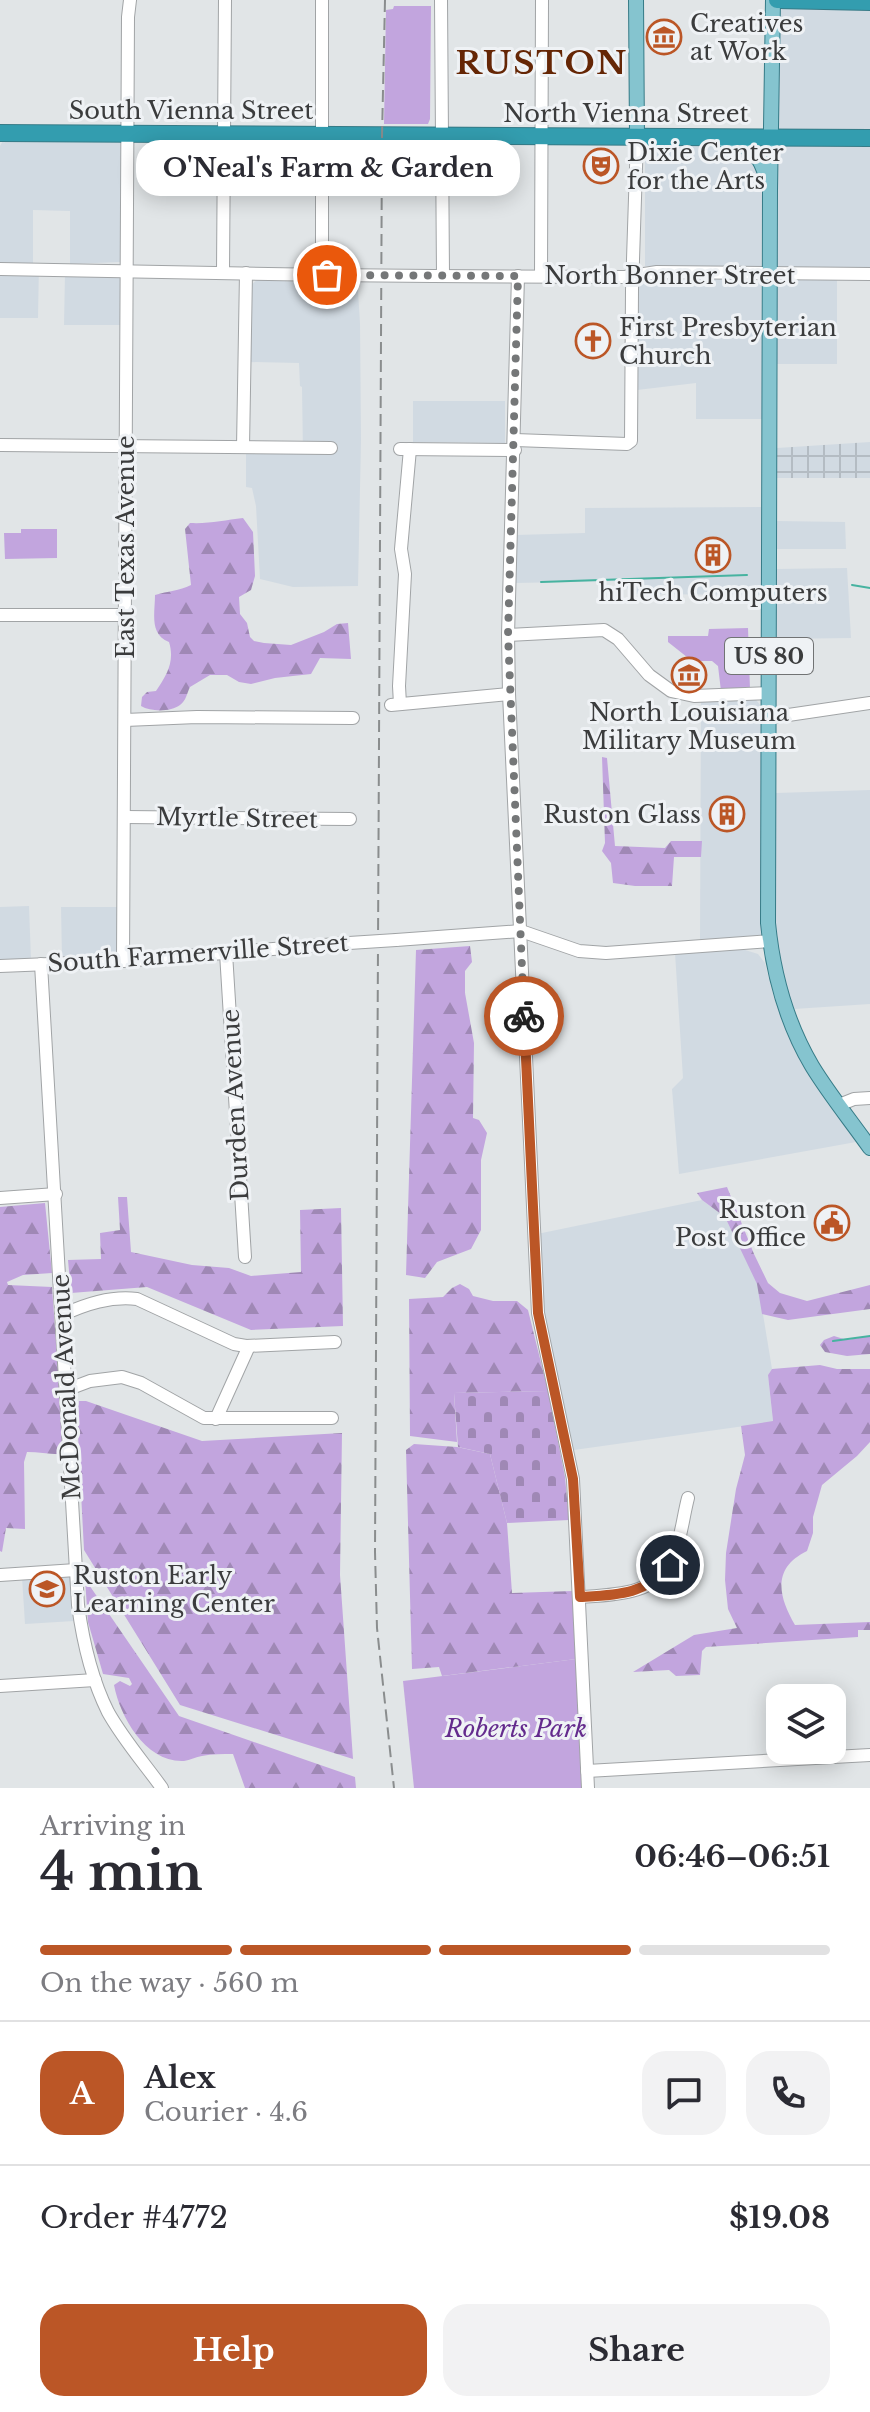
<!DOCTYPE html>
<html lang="en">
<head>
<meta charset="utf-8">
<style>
  :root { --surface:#fff; --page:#f2f2f3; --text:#2b2b33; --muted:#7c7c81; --line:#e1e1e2; --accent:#bb5626 }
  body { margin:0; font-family:"Libre Baskerville",serif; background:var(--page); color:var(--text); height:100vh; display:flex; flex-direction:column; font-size:30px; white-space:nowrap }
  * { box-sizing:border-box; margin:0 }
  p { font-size:26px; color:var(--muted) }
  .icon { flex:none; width:44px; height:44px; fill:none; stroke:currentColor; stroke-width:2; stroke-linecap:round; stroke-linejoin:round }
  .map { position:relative; height:1788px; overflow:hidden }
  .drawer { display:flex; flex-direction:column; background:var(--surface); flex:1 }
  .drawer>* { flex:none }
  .buttons { position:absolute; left:766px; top:1684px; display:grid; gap:16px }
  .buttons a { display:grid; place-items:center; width:80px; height:80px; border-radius:16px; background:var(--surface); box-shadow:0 4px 20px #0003; font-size:40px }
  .pin { position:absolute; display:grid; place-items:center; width:68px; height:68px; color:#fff; margin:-34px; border:4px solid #fff; border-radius:50%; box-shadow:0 2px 8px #0007 }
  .courier { position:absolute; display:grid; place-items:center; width:80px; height:80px; margin:-40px; border:6px solid #bb5626; border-radius:50%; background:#fff; color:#222; box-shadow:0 2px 10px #0007 }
  .bubble { position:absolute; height:56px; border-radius:24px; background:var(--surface); box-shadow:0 4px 20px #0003; font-size:26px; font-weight:800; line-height:56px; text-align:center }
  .head em { font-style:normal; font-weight:800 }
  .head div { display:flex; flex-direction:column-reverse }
  .head { display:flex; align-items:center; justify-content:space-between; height:136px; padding:0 40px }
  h1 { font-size:52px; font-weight:800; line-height:60px }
  .bar { display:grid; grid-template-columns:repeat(4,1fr); gap:12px 8px; align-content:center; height:96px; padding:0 40px }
  .bar i { height:10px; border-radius:6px; background:var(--line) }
  .bar .selected { background:var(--accent) }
  .bar p { grid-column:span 4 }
  .line { display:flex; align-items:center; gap:20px; padding:0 40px; border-top:2px solid var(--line) }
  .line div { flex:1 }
  .round { display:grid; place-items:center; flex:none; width:84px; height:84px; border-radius:24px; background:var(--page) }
  .action { display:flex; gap:16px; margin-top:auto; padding:16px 40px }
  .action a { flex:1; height:92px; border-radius:24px; background:var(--accent); color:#fff; font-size:32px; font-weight:800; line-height:92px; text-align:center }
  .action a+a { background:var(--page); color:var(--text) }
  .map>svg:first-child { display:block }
  .built { fill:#d1dae2 }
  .industrial { fill:url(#industrial-grid) }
  .green { fill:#c2a5de }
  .forest { fill:url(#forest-firs) }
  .cemetery { fill:url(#cemetery-stones) }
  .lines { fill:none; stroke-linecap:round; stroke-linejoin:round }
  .stream { stroke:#47b3a0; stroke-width:2 }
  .minor-casing { stroke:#a1a4a6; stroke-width:14 }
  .major-casing { stroke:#367b87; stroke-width:16 }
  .highway-casing { stroke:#367b87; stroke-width:18 }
  .minor { stroke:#fff; stroke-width:12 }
  .major { stroke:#85c4cf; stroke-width:14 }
  .highway { stroke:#339daf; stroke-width:16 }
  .rail { stroke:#8a8d8e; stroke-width:2; stroke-dasharray:12 6; stroke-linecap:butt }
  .minor-bridge-casing { stroke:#a1a4a6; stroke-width:14; stroke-linecap:butt }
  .minor-bridge { stroke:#fff; stroke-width:12 }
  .done { stroke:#757778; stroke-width:8; stroke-dasharray:0 14.4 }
  .route { stroke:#bb5626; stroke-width:10 }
  .labels { text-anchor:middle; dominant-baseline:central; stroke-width:6; stroke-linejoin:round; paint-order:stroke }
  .shield { fill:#eff2f5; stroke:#717374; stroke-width:2 }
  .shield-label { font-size:22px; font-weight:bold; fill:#3b3c3d }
  .poi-label { font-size:24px; fill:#3b3c3d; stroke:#eff2f5; text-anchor:start }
  .street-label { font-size:24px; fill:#3b3c3d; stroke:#eff2f5 }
  .park-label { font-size:24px; font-style:italic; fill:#642b8d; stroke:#eff2f5 }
  .district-label { font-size:32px; font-weight:bold; letter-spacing:2px; fill:#652605; stroke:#eff2f5 }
</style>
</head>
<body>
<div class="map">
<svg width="870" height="1788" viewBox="0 0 870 1788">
  <defs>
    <pattern id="industrial-grid" width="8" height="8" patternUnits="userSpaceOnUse" patternTransform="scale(2)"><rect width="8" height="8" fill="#d1dae2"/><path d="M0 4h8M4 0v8" fill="none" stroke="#b4bcc3"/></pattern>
    <pattern id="forest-firs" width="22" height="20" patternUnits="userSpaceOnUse" patternTransform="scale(2)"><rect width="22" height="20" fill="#c2a5de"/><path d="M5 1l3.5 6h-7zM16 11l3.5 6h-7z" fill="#9f88b5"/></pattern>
    <pattern id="cemetery-stones" width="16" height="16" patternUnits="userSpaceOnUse" patternTransform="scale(2)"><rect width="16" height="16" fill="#c2a5de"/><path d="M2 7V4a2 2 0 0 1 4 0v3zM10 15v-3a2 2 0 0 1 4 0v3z" fill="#9f88b5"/></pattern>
  </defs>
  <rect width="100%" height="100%" fill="#e1e5e7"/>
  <g class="built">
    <path d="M784,7H870V269L779,267L777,265L780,12Z"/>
    <path d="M4,139L120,140L121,142L120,262L70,264V211L33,210V263H39L38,318H0V146Z"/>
    <path d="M652,142L724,148L740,151L753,159L759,176L762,196L761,267L645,266V158L642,148L644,144Z"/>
    <path d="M65,274L120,276L121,325H64Z"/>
    <path d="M649,278L752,279L761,282L762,419H696V383L637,390L638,284L640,280Z"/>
    <path d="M782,279H837V364H777V283Z"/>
    <path d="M257,280L353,284L358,291L360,323L361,440L358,586L293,587L260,579L256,506L252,488L246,487V454H303L302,387L300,386L299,363L249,362L250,286Z"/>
    <path d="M413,401H505V443L413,442Z"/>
    <path d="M761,507V595L634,594L618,581L515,583L516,535L585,533V508Z"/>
    <path d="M776,521L845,522L846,549H776Z"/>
    <path d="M847,568L851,638L776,639V569Z"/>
    <path d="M756,700L761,706V936L700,941L701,702Z"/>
    <path d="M870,790V1004L794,1009L784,980L776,927L774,892L776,793Z"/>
    <path d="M29,906L31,960L0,961V907Z"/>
    <path d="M61,907H119L117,955L62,958Z"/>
    <path d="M742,949L758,954L765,963L774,998L792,1042L817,1086L856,1142L679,1174L672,1089L683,1078L675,953Z"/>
    <path d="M702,1200L725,1217L758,1284L772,1369L768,1375L773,1422L574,1450L545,1318L540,1283L537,1234Z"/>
    <path d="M70,1575L74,1621L25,1624L22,1577Z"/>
  </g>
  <path class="industrial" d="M870,442V478H777V448Z"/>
  <g class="green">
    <path d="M394,6H431L430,119L428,124H384L386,10L393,9Z"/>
    <path d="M21,529H57V558L5,559L4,533H21Z"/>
    <path d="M748,628L750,690L721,691L718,666L712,661H692L668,642V636H708L709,629Z"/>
    <path d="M576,1659L582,1788H414L403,1681Z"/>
  </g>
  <g class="forest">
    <path d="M243,518L253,532L255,576L251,590L239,597L240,614L247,623L250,637L254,641L264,643L291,645L324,632L337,624L348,623L351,659L320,658L311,674L275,678L251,684L239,682L227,675H210L190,687C187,693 186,701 180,705C171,712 151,712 141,706L142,697L147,692L156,691C167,675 175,661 169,642C149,634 155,613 155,595C168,591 179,591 191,585L185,529L190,523C209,524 225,520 243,518Z"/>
    <path d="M602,757L607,758L615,846L665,848L671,841H702L701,857H674L672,886H635L613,883L611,863L602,851L605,843Z"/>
    <path d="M470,946L472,962L465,971V993L474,1043L473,1118L479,1120L487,1133L481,1160V1230L471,1249L437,1262L425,1278L406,1275L416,950Z"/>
    <path d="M727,1187L754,1254L768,1283L780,1293L807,1301L870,1285V1309L788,1320L762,1314L757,1284L725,1217L702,1200L697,1193Z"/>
    <path d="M118,1197H127L131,1252L192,1265L229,1268L251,1276L301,1272L300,1210L341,1208L343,1326L251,1330L147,1287L71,1293L68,1260L101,1259L100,1233L120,1230Z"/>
    <path d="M45,1203L52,1273L23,1275L7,1282L8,1285L52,1287L64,1454C51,1455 40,1452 27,1452L24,1462L25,1529L6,1528L2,1552L0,1551V1207Z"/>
    <path d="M460,1284L469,1289L473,1296L493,1301H517L528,1310L548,1391L454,1393L457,1442L410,1436L409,1299L443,1297L452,1288Z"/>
    <path d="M834,1336L847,1340L870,1336V1354L847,1356L825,1352L820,1345L824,1340Z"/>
    <path d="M820,1365L837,1369H870V1442L857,1456L822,1485L813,1517V1533L807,1551C772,1568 778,1596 795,1625L870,1622V1630H858V1637L706,1647L702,1651L700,1675L676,1676L669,1670L633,1672L694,1635L737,1628L728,1609L725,1580L726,1553L736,1489L745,1455L741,1426L773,1421L768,1375L772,1369Z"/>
    <path d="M79,1401H86L202,1441L342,1433L340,1575L353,1759L180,1705L84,1550L77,1416Z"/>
    <path d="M414,1444L457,1447L490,1454L507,1523L512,1593L573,1591L576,1659L442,1676L439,1667L412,1669L406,1450Z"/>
    <path d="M85,1579L179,1716L355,1777L356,1788H245L233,1754C223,1754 212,1754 202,1756C196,1757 190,1760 184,1761C146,1763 120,1717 114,1685L120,1681L130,1686L132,1684L129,1678L103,1674L88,1622Z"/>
  </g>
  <path class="cemetery" d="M548,1391L565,1477L569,1520L507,1523L490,1454L458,1447L454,1393Z"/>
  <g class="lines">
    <g class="stream">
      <path d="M541,582L747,575"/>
      <path d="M852,585L870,588"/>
      <path d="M833,1341L870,1336"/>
    </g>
    <g class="minor-casing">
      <g id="minor">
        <path d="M441,0L443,276"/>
        <path d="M0,269L327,275"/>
        <path d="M223,272L225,0"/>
        <path d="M322,274V0"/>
        <path d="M433,276L625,277L657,272L870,274"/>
        <path d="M518,276L508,635L509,694L538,1313L573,1479L588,1788"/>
        <path d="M541,276L542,0"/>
        <path d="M515,440L627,444L631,441L632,290L637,137"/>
        <path d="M0,445L331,448"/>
        <path d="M243,447L246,273"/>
        <path d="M400,449L515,450"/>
        <path d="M0,615H125"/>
        <path d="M508,635L604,630L618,639L649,675L671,691L694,696L769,693"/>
        <path d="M400,704L399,686L405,574L401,549L410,449"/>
        <path d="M391,705L509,694"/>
        <path d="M768,718L870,703"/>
        <path d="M125,720L197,717L353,718"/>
        <path d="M125,817L350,819"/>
        <path d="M396,940L521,931L579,951L606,953L770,941"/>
        <path d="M226,953L245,1257"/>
        <path d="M123,961L128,17L130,0"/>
        <path d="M41,964L78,1605C83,1642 91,1678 108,1712C123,1739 144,1763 162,1788"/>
        <path d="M0,966L123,961L349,943"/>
        <path d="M839,1105L854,1099L870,1098"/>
        <path d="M0,1198L56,1194"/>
        <path d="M62,1315C86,1304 110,1296 137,1299L234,1344L246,1346L335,1342"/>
        <path d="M66,1390L90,1381L122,1377L141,1383L204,1418H332"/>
        <path d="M216,1419L249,1346"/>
        <path d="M0,1575L76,1570"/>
        <path d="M580,1597C613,1595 658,1595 673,1558C681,1540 683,1517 688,1498"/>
        <path d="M0,1686L95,1680"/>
        <path d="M587,1771L870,1755"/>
      </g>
    </g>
    <g class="major-casing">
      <g id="major">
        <path d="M636,0L637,137"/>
        <path d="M773,0L770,190L768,923C773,973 786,1022 812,1066C829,1094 851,1121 870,1148"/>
        <path d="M725,141C752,146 760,154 767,180"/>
      </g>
    </g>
    <g class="highway-casing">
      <g id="highway">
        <path d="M777,0L870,2"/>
        <path d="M0,133L870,138"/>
      </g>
    </g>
    <use href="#minor" class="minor"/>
    <use href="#major" class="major"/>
    <use href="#highway" class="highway"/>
    <path class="rail" d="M385,0L382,136L375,1552L377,1628L394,1788"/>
    <g class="minor-bridge-casing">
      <g id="minor-bridge">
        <path d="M327,275L433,276"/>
        <path d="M349,943L396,940"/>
      </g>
    </g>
    <use href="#minor-bridge" class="minor-bridge"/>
  </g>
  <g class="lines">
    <path class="done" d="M327,275L518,276L508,635L524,1016"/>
    <path class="route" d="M524,1016L538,1313L573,1479L580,1597C616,1595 646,1595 670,1565"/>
  </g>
  <defs>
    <g id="museum-ring" transform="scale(1.8)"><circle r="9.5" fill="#eff2f5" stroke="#bb5626" stroke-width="1.5"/><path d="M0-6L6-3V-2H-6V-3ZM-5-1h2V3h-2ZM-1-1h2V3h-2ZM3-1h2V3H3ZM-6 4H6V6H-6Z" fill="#bb5626"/></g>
    <g id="theatre-ring" transform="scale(1.8)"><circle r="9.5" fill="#eff2f5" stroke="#bb5626" stroke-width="1.5"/><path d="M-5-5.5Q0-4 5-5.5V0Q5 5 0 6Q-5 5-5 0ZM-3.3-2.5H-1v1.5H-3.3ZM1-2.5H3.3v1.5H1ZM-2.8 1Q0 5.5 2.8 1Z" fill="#bb5626"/></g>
    <g id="church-ring" transform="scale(1.8)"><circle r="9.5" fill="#eff2f5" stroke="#bb5626" stroke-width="1.5"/><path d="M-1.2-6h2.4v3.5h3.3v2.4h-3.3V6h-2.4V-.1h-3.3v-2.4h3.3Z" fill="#bb5626"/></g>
    <g id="building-ring" transform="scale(1.8)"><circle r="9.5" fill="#eff2f5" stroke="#bb5626" stroke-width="1.5"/><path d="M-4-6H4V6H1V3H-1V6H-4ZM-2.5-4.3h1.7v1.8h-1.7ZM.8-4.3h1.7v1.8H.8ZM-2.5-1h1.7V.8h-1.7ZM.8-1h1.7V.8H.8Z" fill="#bb5626"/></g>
    <g id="civic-ring" transform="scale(1.8)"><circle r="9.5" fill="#eff2f5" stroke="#bb5626" stroke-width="1.5"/><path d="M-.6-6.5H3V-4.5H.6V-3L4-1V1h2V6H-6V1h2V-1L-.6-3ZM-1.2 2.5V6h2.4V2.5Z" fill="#bb5626"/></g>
    <g id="school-ring" transform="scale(1.8)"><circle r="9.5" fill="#eff2f5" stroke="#bb5626" stroke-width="1.5"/><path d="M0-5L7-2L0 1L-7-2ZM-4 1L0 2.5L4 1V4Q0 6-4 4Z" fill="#bb5626"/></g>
  </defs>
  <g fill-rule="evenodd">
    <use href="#museum-ring" x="664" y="37"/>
    <use href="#theatre-ring" x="601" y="166"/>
    <use href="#church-ring" x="593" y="341"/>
    <use href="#building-ring" x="713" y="555"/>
    <use href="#museum-ring" x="689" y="675"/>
    <use href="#building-ring" x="727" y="814"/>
    <use href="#civic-ring" x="832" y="1223"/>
    <use href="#school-ring" x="47" y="1589"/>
  </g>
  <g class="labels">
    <rect class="shield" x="725" y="638" width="88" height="36" rx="6"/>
    <g class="shield-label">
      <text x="769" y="656">US 80</text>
    </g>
    <g class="poi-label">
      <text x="690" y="23">Creatives<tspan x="690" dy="28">at Work</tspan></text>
      <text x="627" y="152">Dixie Center<tspan x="627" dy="28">for the Arts</tspan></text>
      <text x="619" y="327">First Presbyterian<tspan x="619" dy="28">Church</tspan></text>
      <text x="713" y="592" text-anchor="middle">hiTech Computers</text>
      <text x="689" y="712" text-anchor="middle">North Louisiana<tspan x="689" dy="28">Military Museum</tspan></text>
      <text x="701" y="814" text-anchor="end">Ruston Glass</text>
      <text x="806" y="1209" text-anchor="end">Ruston<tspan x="806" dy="28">Post Office</tspan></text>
      <text x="73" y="1575">Ruston Early<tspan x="73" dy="28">Learning Center</tspan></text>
    </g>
    <g class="street-label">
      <text x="191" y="110">South Vienna Street</text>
      <text x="626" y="113">North Vienna Street</text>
      <text x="670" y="275">North Bonner Street</text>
      <text transform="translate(125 547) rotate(-90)">East Texas Avenue</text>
      <text transform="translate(237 818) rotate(1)">Myrtle Street</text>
      <text transform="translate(198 953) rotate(-4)">South Farmerville Street</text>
      <text transform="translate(235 1105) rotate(-93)">Durden Avenue</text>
      <text transform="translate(66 1387) rotate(-93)">McDonald Avenue</text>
    </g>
    <g class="park-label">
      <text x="516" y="1728">Roberts Park</text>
    </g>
    <g class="district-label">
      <text x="542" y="63">RUSTON</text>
    </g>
  </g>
</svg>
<div class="buttons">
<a><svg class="icon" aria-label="layers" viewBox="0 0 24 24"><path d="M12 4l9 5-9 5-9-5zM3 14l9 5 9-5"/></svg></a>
</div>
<div class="pin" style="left:327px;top:275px;background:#ea580c"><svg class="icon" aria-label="bag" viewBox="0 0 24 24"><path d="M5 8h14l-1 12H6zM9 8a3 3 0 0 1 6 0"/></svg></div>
<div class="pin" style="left:670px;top:1565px;background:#1f2937"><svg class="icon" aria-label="home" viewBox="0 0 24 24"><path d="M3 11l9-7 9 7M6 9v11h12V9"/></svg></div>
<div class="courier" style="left:524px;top:1016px"><svg class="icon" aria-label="bike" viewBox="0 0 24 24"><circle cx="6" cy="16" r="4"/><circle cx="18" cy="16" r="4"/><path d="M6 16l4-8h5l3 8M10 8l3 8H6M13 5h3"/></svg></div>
<div class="bubble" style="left:136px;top:140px;width:384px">O'Neal's Farm &amp; Garden</div>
</div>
<section class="drawer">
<div class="head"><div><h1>4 min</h1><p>Arriving in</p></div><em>06:46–06:51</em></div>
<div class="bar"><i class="selected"></i><i class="selected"></i><i class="selected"></i><i></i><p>On the way · 560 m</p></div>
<div class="line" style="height:144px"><b class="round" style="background:var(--accent);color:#fff">A</b><div><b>Alex</b><p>Courier · 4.6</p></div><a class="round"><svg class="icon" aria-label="chat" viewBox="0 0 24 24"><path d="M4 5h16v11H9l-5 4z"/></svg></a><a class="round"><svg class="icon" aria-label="phone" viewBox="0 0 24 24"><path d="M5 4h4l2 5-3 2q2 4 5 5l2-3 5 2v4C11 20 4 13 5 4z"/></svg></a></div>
<div class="line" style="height:104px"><div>Order #4772</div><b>$19.08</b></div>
<div class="action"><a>Help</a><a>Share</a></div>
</section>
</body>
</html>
